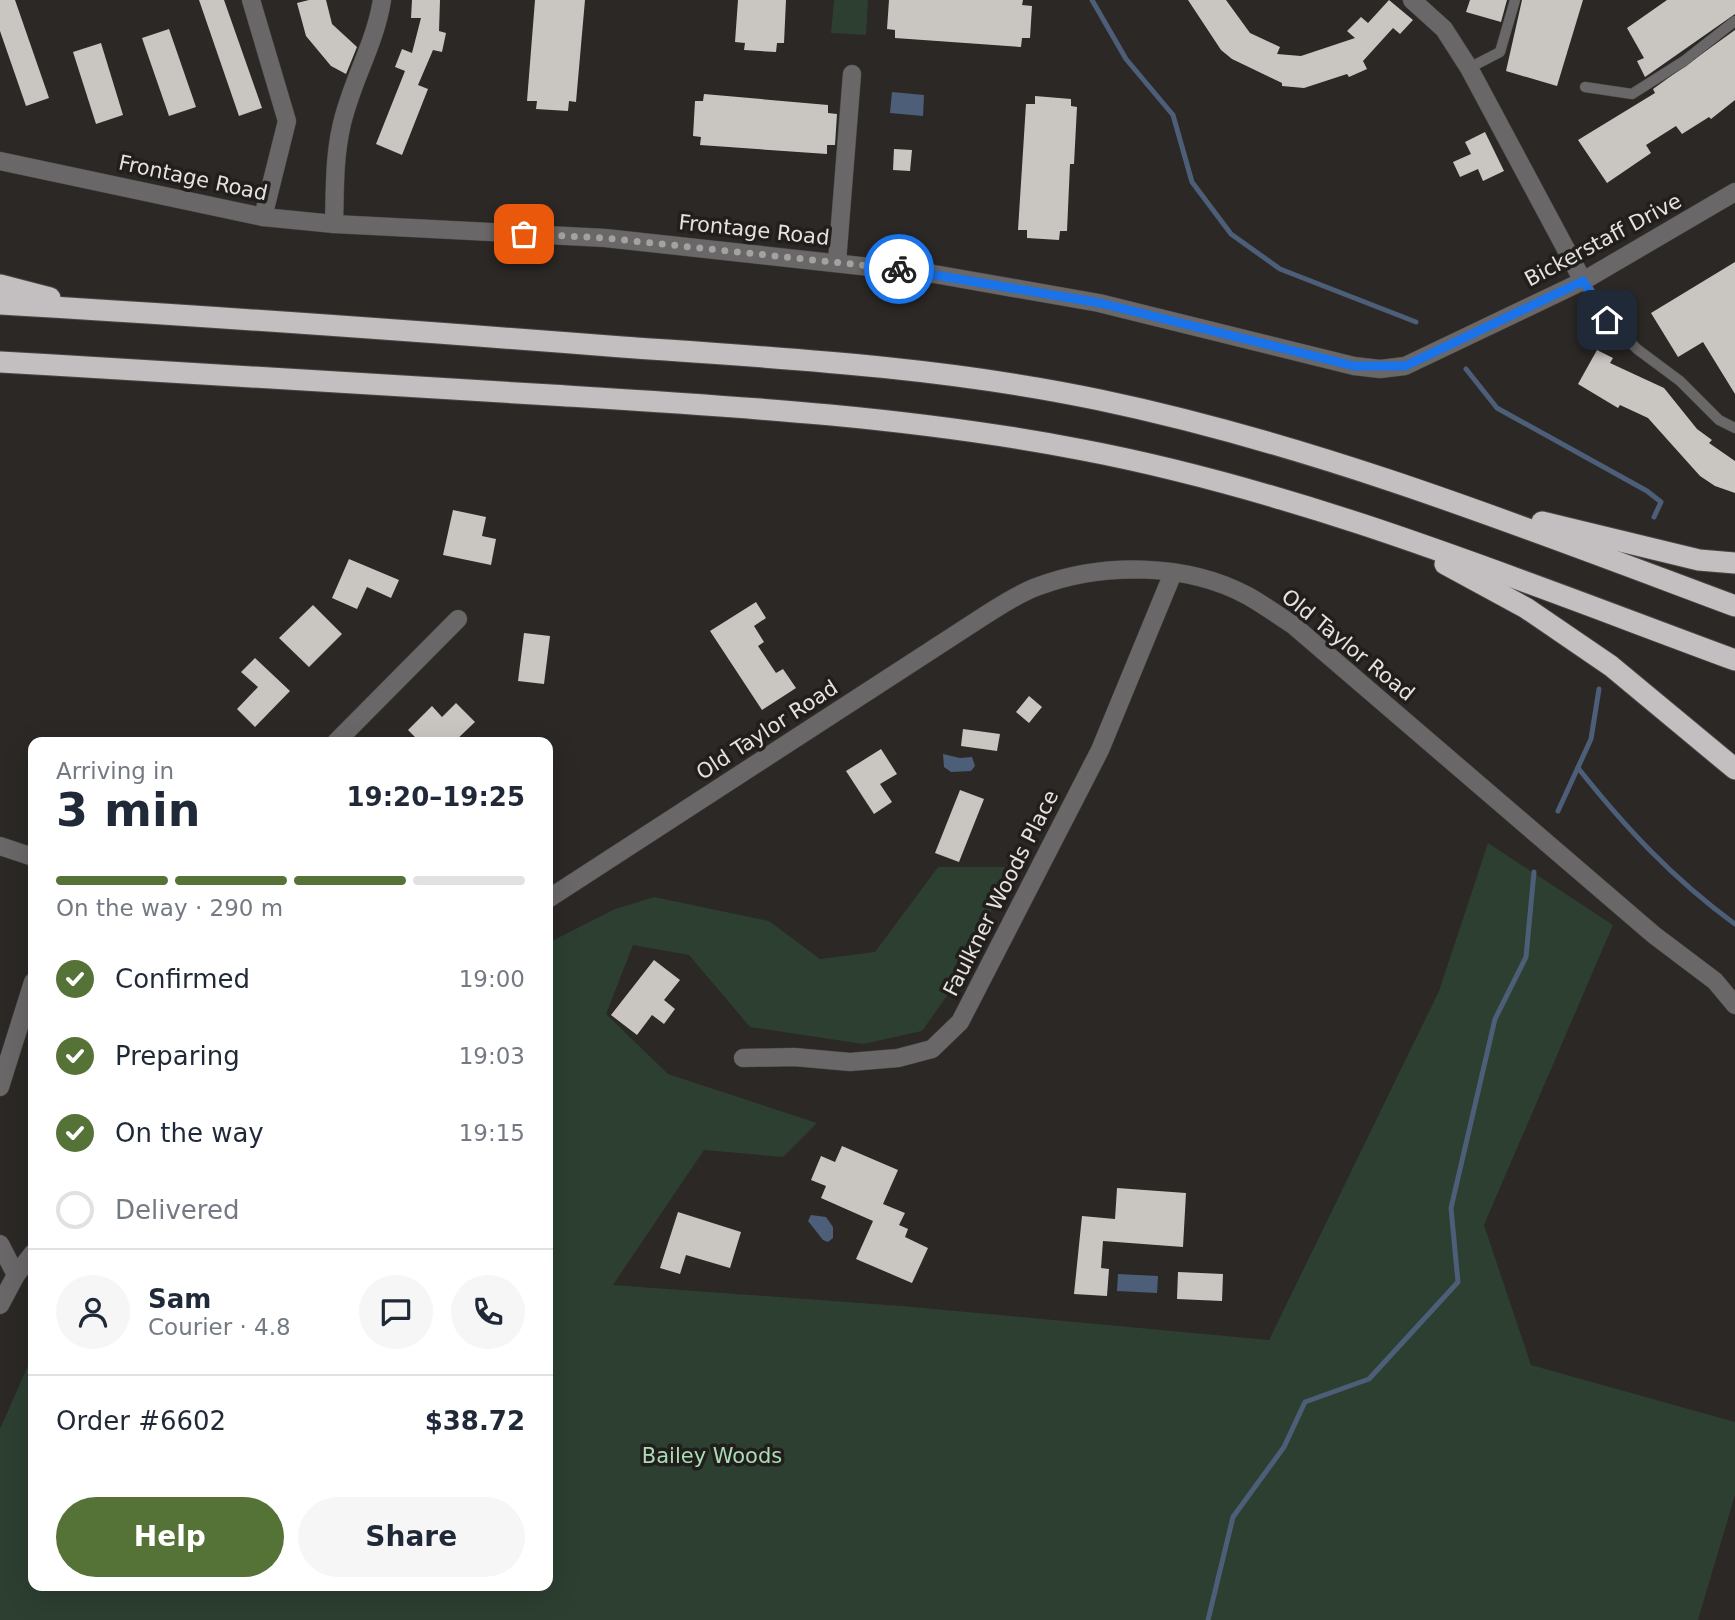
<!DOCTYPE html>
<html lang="en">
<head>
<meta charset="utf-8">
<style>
  :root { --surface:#fff; --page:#f6f6f7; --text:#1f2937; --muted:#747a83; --line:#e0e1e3; --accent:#557237 }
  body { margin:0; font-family:"DejaVu Sans",sans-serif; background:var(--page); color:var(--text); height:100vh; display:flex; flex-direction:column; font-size:26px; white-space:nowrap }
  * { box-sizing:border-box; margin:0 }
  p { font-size:23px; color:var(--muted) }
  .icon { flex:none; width:38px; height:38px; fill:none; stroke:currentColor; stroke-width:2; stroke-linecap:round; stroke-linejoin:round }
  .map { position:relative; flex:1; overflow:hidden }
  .side { position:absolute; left:28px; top:737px; width:525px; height:854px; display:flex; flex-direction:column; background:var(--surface); border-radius:14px; box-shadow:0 7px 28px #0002 }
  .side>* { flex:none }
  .pin { position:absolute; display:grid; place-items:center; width:60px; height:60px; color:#fff; margin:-30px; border-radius:14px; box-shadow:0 4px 10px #0006 }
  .courier { position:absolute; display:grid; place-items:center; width:70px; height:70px; margin:-35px; border:5px solid #1a73e8; border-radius:50%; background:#fff; color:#222; box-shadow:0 2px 9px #0007 }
  .overview em { font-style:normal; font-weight:600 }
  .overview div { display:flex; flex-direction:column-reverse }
  .overview { display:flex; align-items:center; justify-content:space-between; height:119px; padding:0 28px }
  h1 { font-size:46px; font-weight:600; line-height:52px }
  .bar { display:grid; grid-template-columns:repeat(4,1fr); gap:10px 7px; align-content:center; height:84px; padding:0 28px }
  .bar i { height:9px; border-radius:5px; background:var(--line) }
  .bar .on { background:var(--accent) }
  .bar p { grid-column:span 4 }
  .line { display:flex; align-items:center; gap:18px; padding:0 28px; border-top:2px solid var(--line) }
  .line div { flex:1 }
  .round { display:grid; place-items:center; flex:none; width:74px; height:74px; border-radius:37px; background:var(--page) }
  ol { padding:0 28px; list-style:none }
  li { display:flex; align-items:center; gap:21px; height:77px }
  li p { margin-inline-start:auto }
  li .icon { padding:7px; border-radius:50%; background:var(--accent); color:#fff; stroke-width:4 }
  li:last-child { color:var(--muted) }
  li i { width:38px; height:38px; border:4px solid var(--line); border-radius:50% }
  .action { display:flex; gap:14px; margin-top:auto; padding:14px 28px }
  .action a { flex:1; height:80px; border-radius:42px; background:var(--accent); color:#fff; font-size:28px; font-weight:600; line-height:80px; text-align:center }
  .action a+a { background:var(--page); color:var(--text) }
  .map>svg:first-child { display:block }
  .green { fill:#2c3f31 }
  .water { fill:#4d5f78 }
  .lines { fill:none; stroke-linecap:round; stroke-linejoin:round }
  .stream { stroke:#4d5f78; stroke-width:5 }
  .building { fill:#c9c6c2 }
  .service-casing { stroke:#494643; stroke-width:11 }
  .minor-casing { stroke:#494643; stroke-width:19 }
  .motorway-casing { stroke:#494643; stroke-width:23 }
  .service { stroke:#696767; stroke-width:10 }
  .minor { stroke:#696767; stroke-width:18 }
  .motorway { stroke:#c3bebf; stroke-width:21 }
  .done { stroke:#a3a29f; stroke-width:7; stroke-dasharray:0 12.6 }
  .route { stroke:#1a73e8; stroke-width:9 }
  .labels { text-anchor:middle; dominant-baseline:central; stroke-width:7; stroke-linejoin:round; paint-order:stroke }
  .street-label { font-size:21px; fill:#e4e3e1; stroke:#211e1c }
  .park-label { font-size:21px; fill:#a9ddb5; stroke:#211e1c }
</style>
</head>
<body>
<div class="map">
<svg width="1735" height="1620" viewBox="0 0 1735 1620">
  <rect width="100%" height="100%" fill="#2b2825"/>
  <g class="green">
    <path d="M834,0H868L866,35L831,33Z"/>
    <path d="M1488,843L1613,925L1484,1225L1531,1365L1735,1422V1495L1698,1620H0V1429L33,1354V1586H548V943L615,909L654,897L769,921L820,959L875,952L938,867H1005L978,952L922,1031L863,1044L750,1027L689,955L633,945L606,1014L668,1074L817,1123L783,1157L704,1150L613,1285L902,1306L1269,1340L1439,991Z"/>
  </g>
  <g class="water">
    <path d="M892,92L924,95L923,116L890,113Z"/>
    <path d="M943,754L960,758L972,757L975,766L971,771L951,772L944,767Z"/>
    <path d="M811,1215L826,1217L833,1227V1238L828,1242L823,1240L808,1221Z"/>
    <path d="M1118,1274L1158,1276L1157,1293L1117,1291Z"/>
  </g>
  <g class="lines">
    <g class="stream">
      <path d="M1092,0L1126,59L1173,115L1192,182L1231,234L1280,269L1416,322"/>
      <path d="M1466,369L1497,408L1647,491L1661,502L1654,517"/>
      <path d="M1578,768C1625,827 1673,879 1735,924"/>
      <path d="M1558,811L1591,739L1599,689"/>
      <path d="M1208,1620L1233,1517L1284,1447L1305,1402L1369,1379L1458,1282L1451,1208L1495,1019L1526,957L1534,872"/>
    </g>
  </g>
  <g class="building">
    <path d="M0,0H15L49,98L26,106L0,31Z"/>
    <path d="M199,0H224L262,108L239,116Z"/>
    <path d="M309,0H326L332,24L357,47L346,74L331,66L306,36L297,3Z"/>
    <path d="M412,0H440L439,31L446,33L442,52L433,50L418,85L428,89L402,155L376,144L405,71L395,67L402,49L412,53L421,18H411Z"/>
    <path d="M535,0H585L576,102L569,101L568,111L536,109L537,101H527Z"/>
    <path d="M738,0H786L784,43H777L776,52L744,50L745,43L735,42Z"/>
    <path d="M889,0H1023L1022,5L1032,6L1030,38H1022L1021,47L895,38V30L887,29Z"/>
    <path d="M1188,0H1226L1250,33L1280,47L1277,54L1301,56L1355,38L1347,31L1361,17L1368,23L1389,0L1413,20L1400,34L1393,28L1363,61L1367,69L1349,77L1347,74L1304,88L1282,86V83L1232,59L1221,50Z"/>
    <path d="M1470,0H1507L1501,22L1466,12Z"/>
    <path d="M1522,0H1583L1557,86L1506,71Z"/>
    <path d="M1667,0H1735V14L1645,77L1637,61L1644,58L1627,28Z"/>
    <path d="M169,29L196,107L169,116L142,38Z"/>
    <path d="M1735,30V100L1711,119L1709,117L1682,134L1676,126L1646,145L1651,153L1607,183L1578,140L1655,93L1653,89Z"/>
    <path d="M101,43L123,115L96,124L73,52Z"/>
    <path d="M704,94L828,105V113L837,114L835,145H827V154L700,145L701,137L693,136L695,101H703Z"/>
    <path d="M1035,96L1071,99V106L1077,107L1074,164H1070L1067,231H1060L1059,240L1027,238V230H1018L1026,104H1035Z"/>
    <path d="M1485,132L1504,171L1483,181L1478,169L1460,177L1453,162L1471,154L1465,142Z"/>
    <path d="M894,149L912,150L910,171L893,170Z"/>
    <path d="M1735,262V394L1703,342L1678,357L1651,313Z"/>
    <path d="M1597,350L1613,358L1610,363L1664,388L1697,429L1712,440L1709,443L1735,461V493L1715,486L1700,476L1648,418L1620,405L1618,408L1578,384Z"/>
    <path d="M453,510L486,517L482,536L496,539L491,565L443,555Z"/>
    <path d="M349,559L399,580L391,598L367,587L357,609L332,598Z"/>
    <path d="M756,602L766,618L754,626L764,642L758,646L776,673L783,669L796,688L762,710L710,631Z"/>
    <path d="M313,605L342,634L309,667L279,638Z"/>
    <path d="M524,633L550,636L544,684L518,681Z"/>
    <path d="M255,658L290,691L255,727L237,709L258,687L241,672Z"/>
    <path d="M1029,696L1042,707L1029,723L1016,712Z"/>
    <path d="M456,703L475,722L454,742H420L408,730L432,706L442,717Z"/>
    <path d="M963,729L1000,734L997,751L961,746Z"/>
    <path d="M881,749L897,774L880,784L892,802L874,814L846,771Z"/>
    <path d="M960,790L984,799L959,862L935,853Z"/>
    <path d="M654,960L680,980L664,1000L675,1009L664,1024L652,1015L637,1035L611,1015Z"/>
    <path d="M842,1146L898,1170L883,1204L905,1213L899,1225L908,1229L905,1237L928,1248L912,1283L856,1259L873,1221L821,1198L826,1186L811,1180L821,1156L835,1162Z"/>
    <path d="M1117,1188L1186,1193L1183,1247L1103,1241L1101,1268L1109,1269L1107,1296L1074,1294L1082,1216L1115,1219Z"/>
    <path d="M678,1212L741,1232L730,1268L686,1255L680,1274L660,1268Z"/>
    <path d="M1178,1272L1223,1274L1222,1301L1177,1299Z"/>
  </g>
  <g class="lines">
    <g class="service-casing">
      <g id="service">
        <path d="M1469,68L1500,52L1515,0"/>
        <path d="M1585,87L1632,94L1684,61L1735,21"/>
        <path d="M1583,281L1607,319L1637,349L1680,381L1719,420L1735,428"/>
      </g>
    </g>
    <g class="minor-casing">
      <g id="minor">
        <path d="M251,0L287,121L263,217"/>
        <path d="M1412,0L1444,29L1469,68L1583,281"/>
        <path d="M0,161L263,217L334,224L605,238L934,274L1099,303L1354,366L1380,369L1405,366L1583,281L1735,192"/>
        <path d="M334,224C335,192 334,160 341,128C350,84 375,45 382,0"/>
        <path d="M837,262L852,74"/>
        <path d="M336,742L458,619"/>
        <path d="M0,846L33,857"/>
        <path d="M548,899L987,614C1003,604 1021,592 1039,586C1103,562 1187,563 1248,596C1264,605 1279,616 1293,625L1654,935L1715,981L1735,1005"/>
        <path d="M743,1058L794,1057L850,1062L898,1058L932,1049L960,1022L1100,750L1173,573"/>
        <path d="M0,1087L33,982"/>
        <path d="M0,1244L16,1275"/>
        <path d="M0,1305L16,1275L33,1253"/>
      </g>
    </g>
    <g class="motorway-casing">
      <g id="motorway">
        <path d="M0,285L50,298"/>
        <path d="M0,304C208,316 415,331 622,347C781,358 944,367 1100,400C1319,446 1526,528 1735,606"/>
        <path d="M0,362C184,372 368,384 551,395C729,406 908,416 1083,450C1308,493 1521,581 1735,660"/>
        <path d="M1542,522L1699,560L1735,563"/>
        <path d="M1445,564L1526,608L1611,666L1735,769"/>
      </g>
    </g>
    <use href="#service" class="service"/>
    <use href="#minor" class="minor"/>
    <use href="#motorway" class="motorway"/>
  </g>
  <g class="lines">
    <path class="done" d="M524,234L605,238L899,269"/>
    <path class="route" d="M899,269L1100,303L1354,366H1405L1583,281L1607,320"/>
  </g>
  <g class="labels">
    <g class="street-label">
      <text transform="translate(193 178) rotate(12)">Frontage Road</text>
      <text transform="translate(754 230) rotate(6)">Frontage Road</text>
      <text transform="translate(1603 240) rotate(-28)">Bickerstaff Drive</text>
      <text transform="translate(1348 645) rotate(39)">Old Taylor Road</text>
      <text transform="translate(767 730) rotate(-33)">Old Taylor Road</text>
      <text transform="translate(1001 893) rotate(-63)">Faulkner Woods Place</text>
    </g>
    <g class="park-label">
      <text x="712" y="1456">Bailey Woods</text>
    </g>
  </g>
</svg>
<div class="pin" style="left:524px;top:234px;background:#ea580c"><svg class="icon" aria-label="bag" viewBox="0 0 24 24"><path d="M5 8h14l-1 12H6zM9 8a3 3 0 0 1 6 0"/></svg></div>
<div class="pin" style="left:1607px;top:320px;background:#1f2937"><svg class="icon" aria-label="home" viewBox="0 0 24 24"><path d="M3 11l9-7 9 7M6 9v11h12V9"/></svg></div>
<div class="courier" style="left:899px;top:269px"><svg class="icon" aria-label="bike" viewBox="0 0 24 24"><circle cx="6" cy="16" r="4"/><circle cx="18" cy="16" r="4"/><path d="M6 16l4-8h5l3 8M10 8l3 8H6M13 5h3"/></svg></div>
<section class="side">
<div class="overview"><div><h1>3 min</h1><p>Arriving in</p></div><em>19:20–19:25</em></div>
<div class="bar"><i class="on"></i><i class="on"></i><i class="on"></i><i></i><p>On the way · 290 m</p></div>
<ol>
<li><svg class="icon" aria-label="check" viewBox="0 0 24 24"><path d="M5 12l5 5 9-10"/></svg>Confirmed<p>19:00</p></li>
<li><svg class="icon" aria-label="check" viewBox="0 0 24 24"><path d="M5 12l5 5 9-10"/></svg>Preparing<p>19:03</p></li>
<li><svg class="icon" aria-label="check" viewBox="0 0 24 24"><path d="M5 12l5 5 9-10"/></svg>On the way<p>19:15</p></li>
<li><i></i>Delivered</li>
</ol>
<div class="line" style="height:126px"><a class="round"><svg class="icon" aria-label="person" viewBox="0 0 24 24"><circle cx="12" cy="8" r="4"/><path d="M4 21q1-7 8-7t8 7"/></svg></a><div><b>Sam</b><p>Courier · 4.8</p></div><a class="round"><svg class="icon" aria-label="chat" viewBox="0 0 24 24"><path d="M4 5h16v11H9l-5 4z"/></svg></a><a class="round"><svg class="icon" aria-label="phone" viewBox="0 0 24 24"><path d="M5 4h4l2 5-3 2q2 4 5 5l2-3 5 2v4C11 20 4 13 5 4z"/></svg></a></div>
<div class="line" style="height:91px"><div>Order #6602</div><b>$38.72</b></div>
<div class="action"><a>Help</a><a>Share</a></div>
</section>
</div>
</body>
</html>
